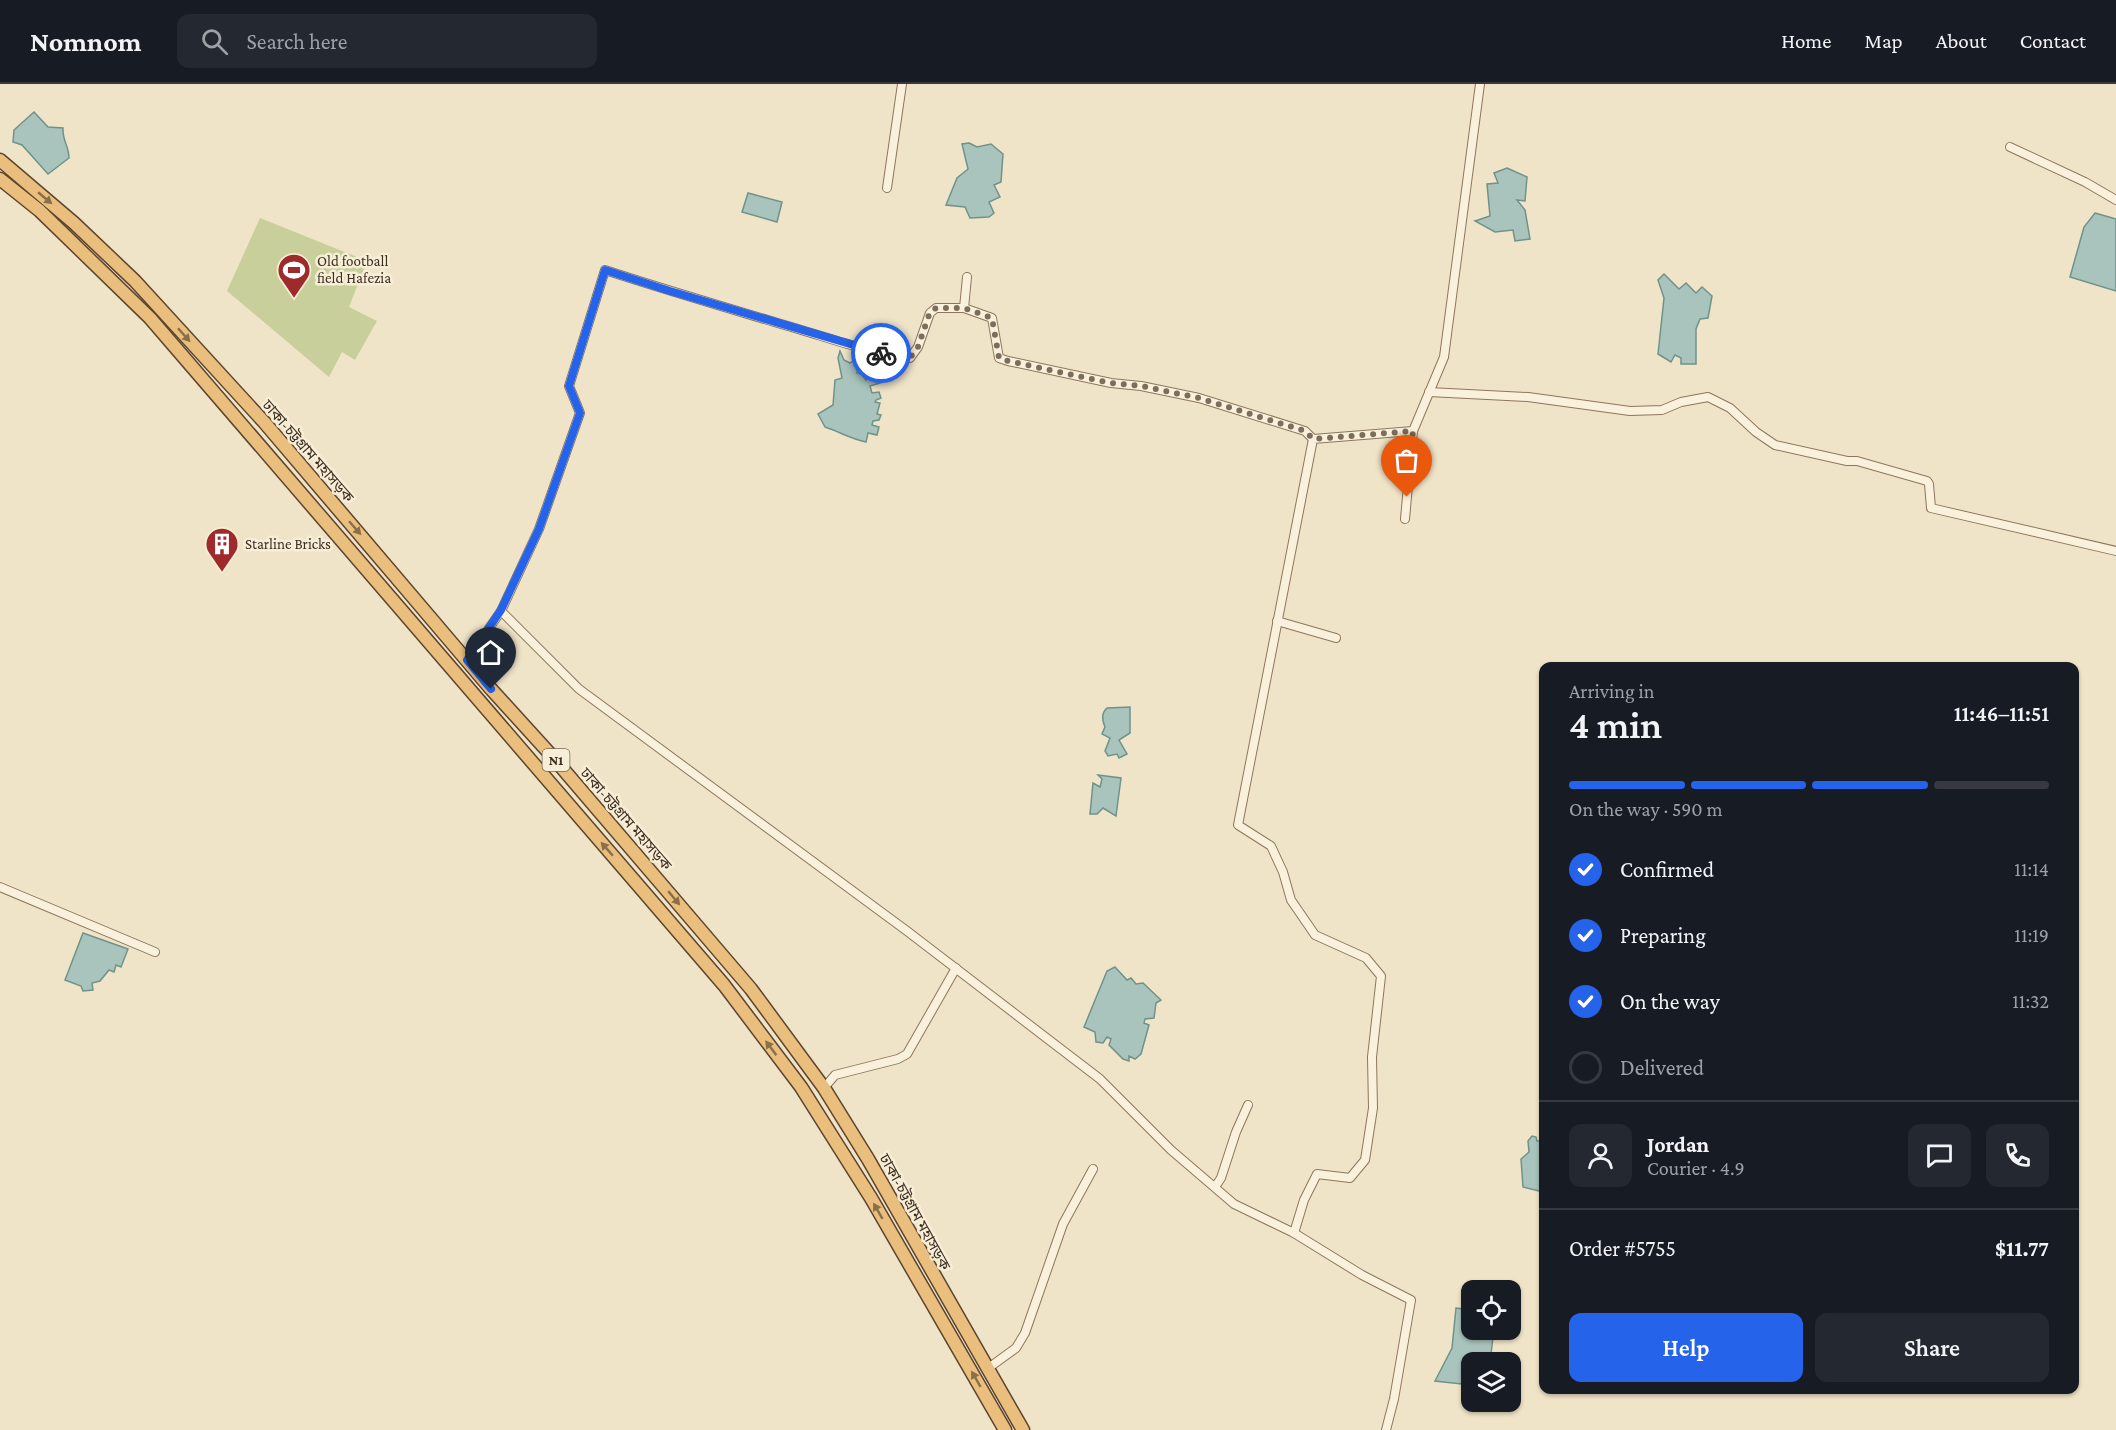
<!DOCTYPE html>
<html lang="en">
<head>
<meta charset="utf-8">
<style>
  :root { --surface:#171b24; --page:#242831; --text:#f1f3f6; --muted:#9ea1a6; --line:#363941; --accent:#2563eb }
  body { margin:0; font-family:"Crimson Pro","Noto Sans Bengali",serif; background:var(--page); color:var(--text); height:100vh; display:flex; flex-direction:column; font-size:22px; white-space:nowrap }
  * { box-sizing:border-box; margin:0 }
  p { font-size:20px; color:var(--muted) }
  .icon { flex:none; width:33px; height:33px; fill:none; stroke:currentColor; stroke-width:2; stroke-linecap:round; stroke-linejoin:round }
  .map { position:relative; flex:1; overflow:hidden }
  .details { position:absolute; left:1539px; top:578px; width:540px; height:732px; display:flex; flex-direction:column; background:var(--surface); border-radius:12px; box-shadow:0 2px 4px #0004 }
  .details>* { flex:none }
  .buttons { position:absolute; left:1461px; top:1196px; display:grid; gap:12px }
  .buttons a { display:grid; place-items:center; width:60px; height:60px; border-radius:12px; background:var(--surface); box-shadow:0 2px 4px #0004; font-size:30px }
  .pin { position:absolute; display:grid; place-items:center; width:51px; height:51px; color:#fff; margin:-62px -26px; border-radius:50% 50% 50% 0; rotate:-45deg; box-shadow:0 0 6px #0007 }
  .pin .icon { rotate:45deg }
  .courier { position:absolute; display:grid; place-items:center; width:60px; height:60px; margin:-30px; border:4px solid #2563eb; border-radius:50%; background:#fff; color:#222; box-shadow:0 2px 8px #0007 }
  .summary em { font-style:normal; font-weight:600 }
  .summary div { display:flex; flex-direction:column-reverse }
  .summary { display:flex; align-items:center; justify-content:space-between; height:102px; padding:0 30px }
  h1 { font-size:39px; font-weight:600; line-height:45px }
  .bar { display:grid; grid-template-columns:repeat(4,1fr); gap:9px 6px; align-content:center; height:72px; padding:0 30px }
  .bar i { height:8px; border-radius:4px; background:var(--line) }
  .bar .active { background:var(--accent) }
  .bar p { grid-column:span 4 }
  .line { display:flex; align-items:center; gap:15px; padding:0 30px; border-top:2px solid var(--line) }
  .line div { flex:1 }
  .round { display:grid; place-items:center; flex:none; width:63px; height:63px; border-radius:12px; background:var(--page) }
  ol { padding:0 30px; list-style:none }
  li { display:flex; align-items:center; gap:18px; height:66px }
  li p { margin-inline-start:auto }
  li .icon { padding:6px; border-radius:50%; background:var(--accent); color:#fff; stroke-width:4 }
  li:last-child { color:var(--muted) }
  li i { width:33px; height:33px; border:3px solid var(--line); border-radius:50% }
  .primary-button { display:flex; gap:12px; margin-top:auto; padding:12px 30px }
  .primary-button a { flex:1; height:69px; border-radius:12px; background:var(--accent); color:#fff; font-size:24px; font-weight:600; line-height:69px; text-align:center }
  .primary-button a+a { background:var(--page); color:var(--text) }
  header { display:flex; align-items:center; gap:36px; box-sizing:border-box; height:84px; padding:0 30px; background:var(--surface); border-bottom:2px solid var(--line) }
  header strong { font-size:28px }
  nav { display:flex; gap:33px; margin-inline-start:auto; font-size:21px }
  .search { width:420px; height:54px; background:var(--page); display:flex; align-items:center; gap:15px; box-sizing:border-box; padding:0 21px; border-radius:12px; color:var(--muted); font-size:22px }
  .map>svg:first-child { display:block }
  .green { fill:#c9cf9b }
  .water { fill:#a9c4bc; stroke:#6f938a; stroke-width:1.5 }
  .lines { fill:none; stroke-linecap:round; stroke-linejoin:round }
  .minor-casing { stroke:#8d765c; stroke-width:10 }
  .trunk-casing { stroke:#5b4430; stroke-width:15 }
  .minor { stroke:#faf1dc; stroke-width:8 }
  .trunk { stroke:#eabe7c; stroke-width:12 }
  .oneway { fill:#8b6f49 }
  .done { stroke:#7c6e5b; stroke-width:6; stroke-dasharray:0 10.8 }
  .route { stroke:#2563eb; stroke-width:8 }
  .labels { text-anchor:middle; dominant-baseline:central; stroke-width:5; stroke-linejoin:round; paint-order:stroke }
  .shield { fill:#f7eed8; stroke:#756857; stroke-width:1.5 }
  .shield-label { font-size:14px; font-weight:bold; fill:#3d2e20 }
  .poi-label { font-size:15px; fill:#3d2e20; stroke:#f7eed8; text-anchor:start }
  .street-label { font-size:15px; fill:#3d2e20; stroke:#f7eed8 }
</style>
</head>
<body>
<header>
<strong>Nomnom</strong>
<div class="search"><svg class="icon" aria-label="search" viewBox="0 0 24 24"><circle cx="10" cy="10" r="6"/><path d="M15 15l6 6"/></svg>Search here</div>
<nav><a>Home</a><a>Map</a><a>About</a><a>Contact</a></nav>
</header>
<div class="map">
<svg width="2116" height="1346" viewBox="0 0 2116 1346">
  <rect width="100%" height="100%" fill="#f0e4c8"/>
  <path class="green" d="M260,134L367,177L349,223L377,237L355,276L342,268L329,293L227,207Z"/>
  <g class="water">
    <path d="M34,28L48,43L63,44C62,56 69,62 69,74L48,90L22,61L13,58L14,46Z"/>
    <path d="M969,59L977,63L991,60L1003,70L1001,98L994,101L1000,113L989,118L994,129L989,133L970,134L965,123L946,121L957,94L968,85L962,60Z"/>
    <path d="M1507,84L1527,93L1525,117L1517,116L1525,126L1530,155L1515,157L1513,146L1495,148L1475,137L1490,132L1487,100L1498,99L1494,89Z"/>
    <path d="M748,109L782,118L777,138L742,128Z"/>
    <path d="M2095,129L2116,135V207L2070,193L2084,143Z"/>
    <path d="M1664,190L1679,205L1686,199L1696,209L1702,203L1712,212L1708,234L1700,235L1696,245V280H1681V274L1675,271L1671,278L1658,270L1664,214L1658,196Z"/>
    <path d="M840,267L844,276L850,279L859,272L857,289L862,290L866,296L870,288L873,289L875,286L879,291L881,288L888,293L883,298L870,302L872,309L879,308L881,314L876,316L875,318L880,319L877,330L881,331L879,336L873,337L872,341L879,343L877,351L868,349L866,358C851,355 840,348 825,343L818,330L833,321L835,296L842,294L838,274Z"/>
    <path d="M1130,623V649L1119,656L1127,670L1119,674L1117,670L1108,672L1105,667L1110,654L1102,650L1105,643C1102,636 1101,629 1107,624Z"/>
    <path d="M1098,691L1121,694L1116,732L1103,724L1097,730H1090L1093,699L1100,703L1102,695Z"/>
    <path d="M83,849L128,865L121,883L116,881L114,888L109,886L100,897L92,899L93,906L83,907L81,902L65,896Z"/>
    <path d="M1115,883L1127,896L1131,894L1136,900L1143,899L1161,916L1156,919L1154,934L1145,935L1144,939L1149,941L1141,970L1135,975L1129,972V977L1123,975L1109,961L1111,955L1107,953L1103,959L1096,958L1095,948L1084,943L1107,887Z"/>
    <path d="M1532,1052L1536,1053L1537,1057H1543V1108L1523,1103L1521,1075L1529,1068L1528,1057Z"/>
    <path d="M1456,1224L1471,1226L1472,1245H1494L1490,1278H1472L1471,1301L1435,1297L1452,1264Z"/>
  </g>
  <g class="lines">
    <g class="minor-casing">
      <g id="minor">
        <path d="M2010,63L2085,98L2116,116"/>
        <path d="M887,104L902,0"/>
        <path d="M964,224L967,193"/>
        <path d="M1429,308L1528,313L1630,327L1662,326L1681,318L1708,313L1730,324L1756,348L1775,361L1847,377H1857L1927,397L1929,400L1931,424L2116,467"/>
        <path d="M1405,435L1413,347"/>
        <path d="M501,527L579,605L907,847L1100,995L1171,1066L1234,1120L1294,1149L1362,1191L1411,1216L1394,1315L1386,1346"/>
        <path d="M1277,537L1336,554"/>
        <path d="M467,576L501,527L539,445L580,329L569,302L605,186C669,207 734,226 798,245C835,256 872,269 910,274L918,263L930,229L936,224H964L992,234L999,274L1008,277L1111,299L1141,302L1199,314L1305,347L1313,355"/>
        <path d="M0,803L155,868"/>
        <path d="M824,1004L835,991L898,975L907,970L956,884"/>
        <path d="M1215,1103L1221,1094L1236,1048L1248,1021"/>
        <path d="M1294,1149L1304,1116L1317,1090L1350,1094L1365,1076L1373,1024L1372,973L1381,892L1366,874L1315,851L1291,816L1283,788L1271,762L1238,741L1313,355L1413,347L1444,273L1480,0"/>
        <path d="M987,1285L1016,1264L1025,1249L1063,1140L1093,1085"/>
      </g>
    </g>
    <g class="trunk-casing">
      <g id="trunk">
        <path d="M0,76L74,139L135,197L264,338L491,605L551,671L751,905L824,1004L868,1075L1023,1346"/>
        <path d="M0,95L40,127L150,234L724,901L801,1003L871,1114L1005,1346"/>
      </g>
    </g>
    <use href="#minor" class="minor"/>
    <use href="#trunk" class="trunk"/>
  </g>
  <defs><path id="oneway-solid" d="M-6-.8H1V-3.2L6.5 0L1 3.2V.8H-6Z" transform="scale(1.5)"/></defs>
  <g class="oneway">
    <use href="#oneway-solid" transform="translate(45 114) rotate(40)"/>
    <use href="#oneway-solid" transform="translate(184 251) rotate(48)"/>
    <use href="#oneway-solid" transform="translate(355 444) rotate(49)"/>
    <use href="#oneway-solid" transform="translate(607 765) rotate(-131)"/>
    <use href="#oneway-solid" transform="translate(674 814) rotate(50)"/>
    <use href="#oneway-solid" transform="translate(771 964) rotate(-127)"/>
    <use href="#oneway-solid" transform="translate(878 1127) rotate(-120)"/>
    <use href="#oneway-solid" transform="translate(976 1295) rotate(-120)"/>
  </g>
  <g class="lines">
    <path class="done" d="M881,269L910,274L918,263L930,228L936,224H964L992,234L999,274L1008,277L1111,299L1141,302L1199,314L1305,347L1313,355L1413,347L1407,413"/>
    <path class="route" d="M491,605L467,576L501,526L539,445L580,329L569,302L605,186L670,207L881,269"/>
  </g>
  <defs>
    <g id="stadium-pin" transform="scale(1.725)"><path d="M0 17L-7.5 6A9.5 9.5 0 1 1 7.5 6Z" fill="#9e2a2b" stroke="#f7eed8"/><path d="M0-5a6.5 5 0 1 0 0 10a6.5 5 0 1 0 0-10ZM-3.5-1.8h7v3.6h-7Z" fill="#fff"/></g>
    <g id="building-pin" transform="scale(1.725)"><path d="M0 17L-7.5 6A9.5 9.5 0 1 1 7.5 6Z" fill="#9e2a2b" stroke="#f7eed8"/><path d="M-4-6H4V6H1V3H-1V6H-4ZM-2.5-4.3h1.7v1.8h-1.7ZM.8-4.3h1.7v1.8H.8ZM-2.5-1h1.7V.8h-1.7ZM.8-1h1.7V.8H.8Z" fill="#fff"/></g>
  </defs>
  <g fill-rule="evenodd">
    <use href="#stadium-pin" x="294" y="186"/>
    <use href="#building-pin" x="222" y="460"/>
  </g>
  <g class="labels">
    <rect class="shield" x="542.5" y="665" width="27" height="22" rx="4.5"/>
    <g class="shield-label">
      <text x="556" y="676">N1</text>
    </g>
    <g class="poi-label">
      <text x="317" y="177">Old football<tspan x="317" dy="17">field Hafezia</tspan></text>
      <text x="245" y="460">Starline Bricks</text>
    </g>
    <g class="street-label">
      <text transform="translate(308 367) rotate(49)">ঢাকা-চট্টগ্রাম মহাসড়ক</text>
      <text transform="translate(626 735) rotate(49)">ঢাকা-চট্টগ্রাম মহাসড়ক</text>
      <text transform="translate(915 1128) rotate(61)">ঢাকা-চট্টগ্রাম মহাসড়ক</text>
    </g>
  </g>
</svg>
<div class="buttons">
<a><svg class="icon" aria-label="locate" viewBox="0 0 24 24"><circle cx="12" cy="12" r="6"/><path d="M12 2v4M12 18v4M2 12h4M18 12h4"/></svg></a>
<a><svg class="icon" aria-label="layers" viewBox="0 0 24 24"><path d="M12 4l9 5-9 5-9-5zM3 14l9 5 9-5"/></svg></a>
</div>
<div class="pin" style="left:1407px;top:413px;background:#ea580c"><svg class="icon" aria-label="bag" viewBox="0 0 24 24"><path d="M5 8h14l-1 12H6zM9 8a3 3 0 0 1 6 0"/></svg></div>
<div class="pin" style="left:491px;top:605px;background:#1f2937"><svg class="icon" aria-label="home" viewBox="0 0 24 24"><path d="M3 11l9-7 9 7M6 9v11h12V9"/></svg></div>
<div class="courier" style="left:881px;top:269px"><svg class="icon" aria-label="bike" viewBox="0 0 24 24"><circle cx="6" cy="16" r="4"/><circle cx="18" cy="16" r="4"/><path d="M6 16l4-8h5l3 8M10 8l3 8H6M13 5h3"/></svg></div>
<section class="details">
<div class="summary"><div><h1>4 min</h1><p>Arriving in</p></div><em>11:46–11:51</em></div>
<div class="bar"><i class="active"></i><i class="active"></i><i class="active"></i><i></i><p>On the way · 590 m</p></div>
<ol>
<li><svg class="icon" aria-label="check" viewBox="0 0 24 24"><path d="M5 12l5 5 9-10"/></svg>Confirmed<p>11:14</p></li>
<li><svg class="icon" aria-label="check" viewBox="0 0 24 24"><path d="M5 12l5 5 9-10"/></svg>Preparing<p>11:19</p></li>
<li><svg class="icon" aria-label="check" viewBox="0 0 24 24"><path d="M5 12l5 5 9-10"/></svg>On the way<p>11:32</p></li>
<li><i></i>Delivered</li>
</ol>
<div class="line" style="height:108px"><a class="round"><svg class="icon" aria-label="person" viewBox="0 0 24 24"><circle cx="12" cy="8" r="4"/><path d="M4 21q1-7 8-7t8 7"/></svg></a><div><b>Jordan</b><p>Courier · 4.9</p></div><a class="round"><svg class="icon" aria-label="chat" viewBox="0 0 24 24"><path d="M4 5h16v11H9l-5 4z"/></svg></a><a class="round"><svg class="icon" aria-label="phone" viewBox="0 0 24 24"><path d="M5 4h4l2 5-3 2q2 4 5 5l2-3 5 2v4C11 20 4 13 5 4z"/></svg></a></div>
<div class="line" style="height:78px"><div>Order #5755</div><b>$11.77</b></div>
<div class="primary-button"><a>Help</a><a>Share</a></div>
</section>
</div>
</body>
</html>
